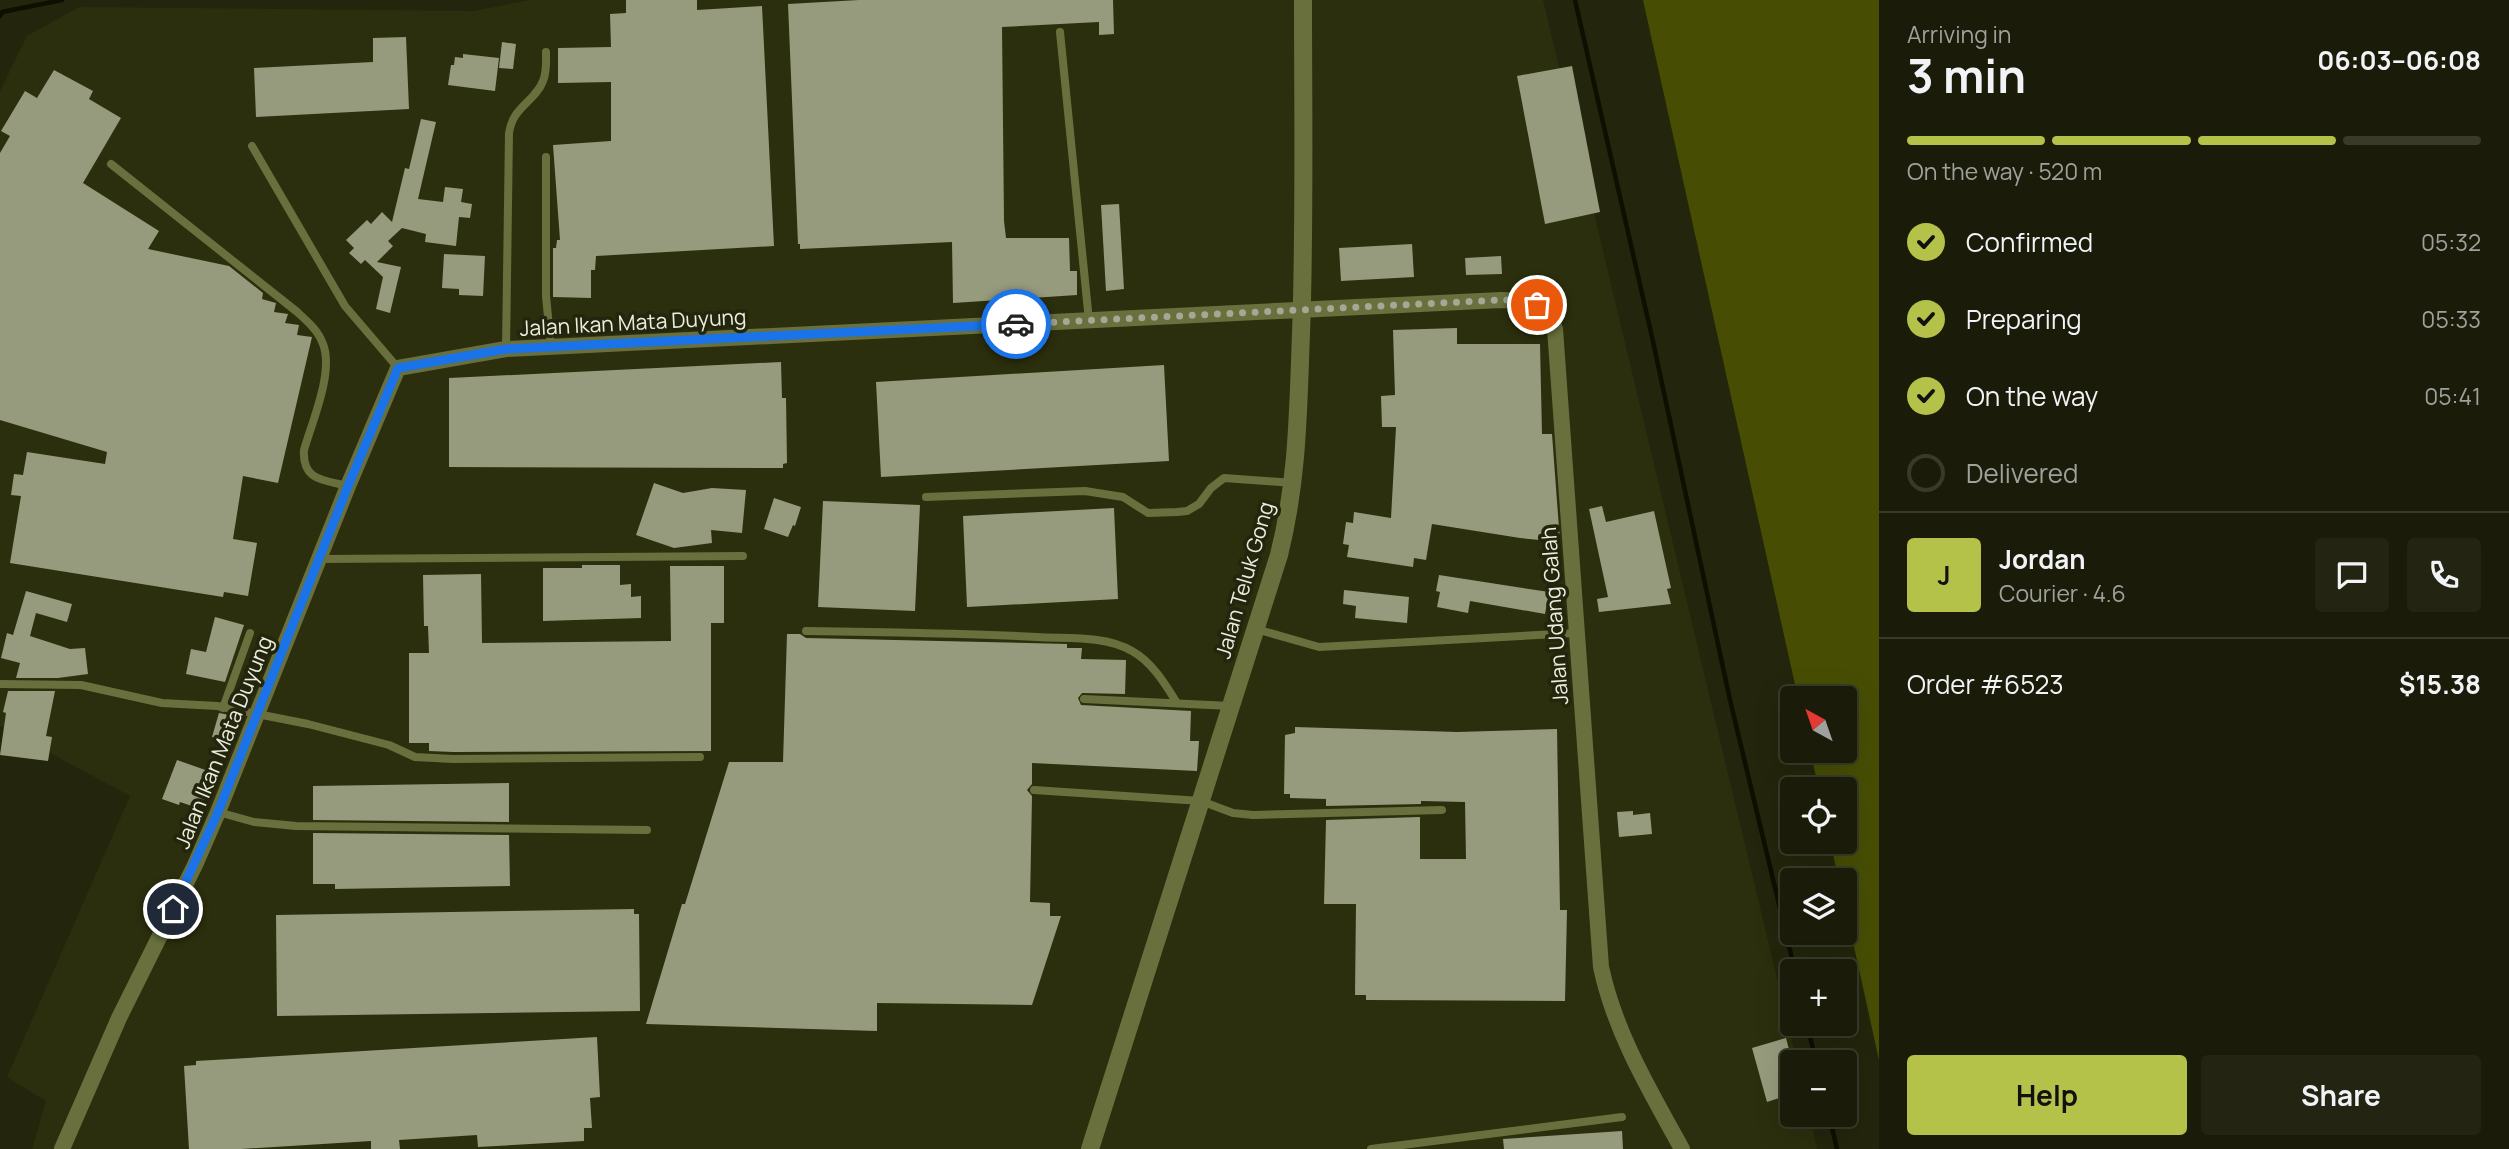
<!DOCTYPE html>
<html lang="en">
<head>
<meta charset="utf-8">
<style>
  :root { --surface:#1a1c09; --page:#232512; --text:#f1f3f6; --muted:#9fa19c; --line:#383a2a; --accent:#b4c24a }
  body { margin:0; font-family:Manrope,sans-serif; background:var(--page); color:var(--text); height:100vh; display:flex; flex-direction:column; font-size:26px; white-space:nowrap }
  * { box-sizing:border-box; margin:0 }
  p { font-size:23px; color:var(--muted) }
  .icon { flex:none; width:38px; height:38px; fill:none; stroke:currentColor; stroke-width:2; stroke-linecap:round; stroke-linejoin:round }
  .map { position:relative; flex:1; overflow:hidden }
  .drawer { display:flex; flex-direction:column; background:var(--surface); width:630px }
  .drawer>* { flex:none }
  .needle { width:46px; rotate:320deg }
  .tools { position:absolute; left:1780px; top:686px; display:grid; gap:14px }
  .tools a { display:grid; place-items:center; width:77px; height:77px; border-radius:7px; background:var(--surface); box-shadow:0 7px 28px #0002,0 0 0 2px var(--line); font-size:35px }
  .pin { position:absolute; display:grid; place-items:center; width:60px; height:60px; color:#fff; margin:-30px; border:4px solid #fff; border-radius:50%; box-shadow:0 2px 7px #0007 }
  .courier { position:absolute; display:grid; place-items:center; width:70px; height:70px; margin:-35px; border:5px solid #1a73e8; border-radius:50%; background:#fff; color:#222; box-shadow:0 2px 9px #0007 }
  .headline em { font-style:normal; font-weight:700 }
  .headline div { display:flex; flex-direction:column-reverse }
  .headline { display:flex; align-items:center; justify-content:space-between; height:119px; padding:0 28px }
  h1 { font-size:46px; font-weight:700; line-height:52px }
  .bar { display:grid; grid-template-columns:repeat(4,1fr); gap:10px 7px; align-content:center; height:84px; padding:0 28px }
  .bar i { height:9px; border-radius:5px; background:var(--line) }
  .bar .active { background:var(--accent) }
  .bar p { grid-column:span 4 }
  .line { display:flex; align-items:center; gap:18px; padding:0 28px; border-top:2px solid var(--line) }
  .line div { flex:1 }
  .round { display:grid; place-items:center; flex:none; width:74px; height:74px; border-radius:7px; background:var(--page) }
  ol { padding:0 28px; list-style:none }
  li { display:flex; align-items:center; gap:21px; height:77px }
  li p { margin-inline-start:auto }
  li .icon { padding:7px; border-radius:50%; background:var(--accent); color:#111; stroke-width:4 }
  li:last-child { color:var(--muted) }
  li i { width:38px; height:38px; border:4px solid var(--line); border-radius:50% }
  .button { display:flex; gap:14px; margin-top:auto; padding:14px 28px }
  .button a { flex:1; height:80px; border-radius:7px; background:var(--accent); color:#111; font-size:28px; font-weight:700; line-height:80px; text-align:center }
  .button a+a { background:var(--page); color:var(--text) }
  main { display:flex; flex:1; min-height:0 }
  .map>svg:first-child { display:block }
  .built { fill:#2c2f0d }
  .green { fill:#474e04 }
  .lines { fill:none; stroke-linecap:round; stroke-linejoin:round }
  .stream { stroke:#0d0f00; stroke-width:4.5 }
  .building { fill:#969b7d }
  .service { stroke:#69703d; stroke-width:8 }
  .minor { stroke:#69703d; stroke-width:16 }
  .tertiary { stroke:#69703d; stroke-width:18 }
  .done { stroke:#a5a894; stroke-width:7; stroke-dasharray:0 12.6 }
  .route { stroke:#1a73e8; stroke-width:9 }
  .labels { text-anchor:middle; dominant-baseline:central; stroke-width:7; stroke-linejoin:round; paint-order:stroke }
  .street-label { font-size:21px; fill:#ebeede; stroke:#23260c }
</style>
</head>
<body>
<main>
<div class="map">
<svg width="1879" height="1149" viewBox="0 0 1879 1149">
  <rect width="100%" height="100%" fill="#23260c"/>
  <path class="built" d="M530,0H1543L1797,1062H1792V1115H1809L1817,1149H32L46,1101L7,1077L130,796L0,726V91L27,36L79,7L474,11Z"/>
  <path class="green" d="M1643,0H1879V1060L1845,906L1844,880H1839L1830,842H1844V789H1819L1810,751H1844V698H1798Z"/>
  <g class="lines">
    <g class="stream">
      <path d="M1575,0L1652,337L1730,700L1795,971"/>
      <path d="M0,16L2,12L62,0"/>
      <path d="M1807,1024L1816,1062"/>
      <path d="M1829,1115L1837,1149"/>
    </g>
  </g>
  <g class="building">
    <path d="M626,0H697V10L762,6L774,246L596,256L595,270H591V298L553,297V248H556L557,240H560L553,145L611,141V82L558,83V48L611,47L610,14L626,13Z"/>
    <path d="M859,0H1113L1114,34L1099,35V22L1002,27L1004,221L1006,238H1069L1070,271H1077V295L953,303L952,242L800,249V244H798L788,4Z"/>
    <path d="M406,37L409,109L256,117L254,68L373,62V38Z"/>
    <path d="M502,42L516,44L513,69L499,68Z"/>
    <path d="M463,54L499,58L495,91L448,85L451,65H454L455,57L463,58Z"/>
    <path d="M1572,66L1600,212L1545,224L1517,76Z"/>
    <path d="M54,70L93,91L89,99L121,118L83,183L159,231L148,249L229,266L263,293L262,299L276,303L274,312L288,314L285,323L299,325L297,335L312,337L278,483L243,476L233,539L257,543L248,596L224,592L223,597L10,563L21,496L11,495L14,474L23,475L27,452L105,464L107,452L0,420V153L10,136L1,131L25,91L37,98Z"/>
    <path d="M421,119L436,122L418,199L443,202L445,187L463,189L461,202L472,204L470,218L459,217L456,246L425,242L426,234L402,228L388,241L393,246L377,262L401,267L390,313L376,309L383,277L365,260L361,264L349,253L354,248L346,240L367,220L371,224L382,212L392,222L405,168L409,169Z"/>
    <path d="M1119,204L1124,289L1106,291L1101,205Z"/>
    <path d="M1412,244L1414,277L1341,281L1339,248Z"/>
    <path d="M444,254L485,256L483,296L459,295V289L442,288Z"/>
    <path d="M1501,256L1502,274L1466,275L1465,258Z"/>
    <path d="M1457,328V344H1540L1542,434H1552L1560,542L1520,538L1432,524L1426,560L1414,558L1413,567L1347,557L1349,545L1343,544L1346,522L1353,523L1354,512L1391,518L1396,427H1382L1381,396L1395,395L1393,330Z"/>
    <path d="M781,362L782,398H786L787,463L783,464V468L449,467V378Z"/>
    <path d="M1164,365L1169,461L881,477L876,382Z"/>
    <path d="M654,483L683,493L712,488L746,490L742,533L711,530L712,543L674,548L636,535Z"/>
    <path d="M774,498L801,507L795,526L793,525L788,537L764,529Z"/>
    <path d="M823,501L920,505L915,611L818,607Z"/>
    <path d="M1602,506L1606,522L1654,511L1671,588L1667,589L1671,604L1599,612L1597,599L1608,597L1589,509Z"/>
    <path d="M1114,508L1118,599L967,607L963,516Z"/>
    <path d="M582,565H620V585L631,584V597L641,596V618L543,621V568H582Z"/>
    <path d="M670,566H724V623H711V751L453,752L429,751V743H409V653H429L428,626H424L423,575L481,574L482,643L671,641Z"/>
    <path d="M1439,575L1549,592L1545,614L1470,601L1468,613L1437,607L1440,592L1436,591Z"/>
    <path d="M1344,590L1409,597L1407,623L1355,618L1356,606L1343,604Z"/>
    <path d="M26,591L72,604L67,622L36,613L30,636L70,649L85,648L88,674L58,678H16L20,663L1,658L7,633L13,635Z"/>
    <path d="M215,617L244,625L225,682L186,674L191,649L206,652Z"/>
    <path d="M787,634H800L806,638L1067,644V648H1082L1081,659L1126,660L1125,694L1082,693L1078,698L1081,705L1191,711L1190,741H1199L1197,771L1032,763V784L1027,790L1032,796L1030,902L1050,903V916H1061L1032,1005L877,1003V1031L646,1024L682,904H685L729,762H783Z"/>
    <path d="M8,691H55L46,736L52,737L48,761L0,755L6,713L3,712Z"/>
    <path d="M219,713L240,717L234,742L212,737Z"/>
    <path d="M1295,727L1457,732L1557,729L1560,910H1567L1565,1001L1366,1000V995H1355L1356,904H1324L1326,820L1420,817V859H1466L1465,802L1421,801V804L1326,806V799L1290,798V794H1284L1285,735L1295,733Z"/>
    <path d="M177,760L214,773L201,809L180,802L179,805L162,799Z"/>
    <path d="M509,783V822L313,820V786Z"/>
    <path d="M1633,811V815L1650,813L1652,834L1619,837L1617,812Z"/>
    <path d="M313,833L509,835L510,886L335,889V884H313Z"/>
    <path d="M634,909V914H639L640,1011L277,1016L276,915Z"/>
    <path d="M597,1037L600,1097L590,1098L592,1128H584V1141L478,1147L477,1135L399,1140L400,1149H371V1141L241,1149H189L184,1066L196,1065V1061Z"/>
    <path d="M1786,1038L1792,1061V1094L1767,1102L1752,1048Z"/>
    <path d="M1622,1131L1623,1149H1504L1503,1139Z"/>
  </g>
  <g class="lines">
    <g class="service">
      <path d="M1060,32L1089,321"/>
      <path d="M252,146L345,306L398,368"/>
      <path d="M546,157V296L551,348"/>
      <path d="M111,164L296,311C307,321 318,330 323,344C334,372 312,422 304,450C302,481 324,480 348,486"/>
      <path d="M506,349L509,133C513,106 535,102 543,81C547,72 546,61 546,52"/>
      <path d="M926,497L1085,491L1123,497L1148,513L1177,512L1187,511L1199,504L1211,488L1224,478L1293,483"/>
      <path d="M319,559L743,556"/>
      <path d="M1256,629L1319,647L1576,633"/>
      <path d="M806,631C883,632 960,633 1037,637C1067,639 1105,635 1132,651C1152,662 1165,684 1177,703"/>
      <path d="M0,684L81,685L162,703L217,706L308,724L389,745L415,757L453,759L700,757"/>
      <path d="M1084,699L1231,706"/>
      <path d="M223,708L250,633"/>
      <path d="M1034,790L1201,801L1233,813L1253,815L1442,810"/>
      <path d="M218,812L254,822L296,826L647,830"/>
      <path d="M1371,1149L1622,1117"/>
    </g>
    <path class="minor" d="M62,1149L119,1018L195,865L218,812L348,486L398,368L506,349L1501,300C1526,300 1547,302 1555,329L1601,967C1615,1033 1650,1091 1682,1149"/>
    <path class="tertiary" d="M1090,1149L1279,555C1298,479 1298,411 1301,334C1305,223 1303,111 1303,0"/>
  </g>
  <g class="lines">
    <path class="done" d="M1016,324L1501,300H1522L1537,305"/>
    <path class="route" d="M173,909L218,812L348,486L398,368L506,349L1016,324"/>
  </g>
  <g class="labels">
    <g class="street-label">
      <text transform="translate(633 322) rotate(-3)">Jalan Ikan Mata Duyung</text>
      <text transform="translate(1244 580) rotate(-74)">Jalan Teluk Gong</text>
      <text transform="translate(1554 616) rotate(-94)">Jalan Udang Galah</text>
      <text transform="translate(223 742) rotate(-68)">Jalan Ikan Mata Duyung</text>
    </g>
  </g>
</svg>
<div class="tools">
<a><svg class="needle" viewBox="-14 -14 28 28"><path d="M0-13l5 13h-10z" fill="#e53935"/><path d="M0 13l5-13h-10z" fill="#9fa19c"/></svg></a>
<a><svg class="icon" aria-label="locate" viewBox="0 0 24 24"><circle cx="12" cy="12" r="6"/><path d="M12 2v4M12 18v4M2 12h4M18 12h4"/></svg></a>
<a><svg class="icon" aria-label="layers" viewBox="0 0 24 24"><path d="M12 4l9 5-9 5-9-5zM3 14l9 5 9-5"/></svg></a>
<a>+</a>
<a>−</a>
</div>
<div class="pin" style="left:1537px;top:305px;background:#ea580c"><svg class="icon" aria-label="bag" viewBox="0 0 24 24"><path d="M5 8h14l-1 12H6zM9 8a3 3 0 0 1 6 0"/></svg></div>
<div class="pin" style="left:173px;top:909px;background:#1f2937"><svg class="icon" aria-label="home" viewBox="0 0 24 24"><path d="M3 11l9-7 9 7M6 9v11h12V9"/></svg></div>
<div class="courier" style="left:1016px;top:324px"><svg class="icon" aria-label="car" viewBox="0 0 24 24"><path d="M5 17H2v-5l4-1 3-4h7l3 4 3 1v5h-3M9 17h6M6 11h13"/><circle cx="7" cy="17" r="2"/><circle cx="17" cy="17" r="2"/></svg></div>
</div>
<section class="drawer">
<div class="headline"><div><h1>3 min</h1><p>Arriving in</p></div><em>06:03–06:08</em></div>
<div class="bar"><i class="active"></i><i class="active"></i><i class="active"></i><i></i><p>On the way · 520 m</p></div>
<ol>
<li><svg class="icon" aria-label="check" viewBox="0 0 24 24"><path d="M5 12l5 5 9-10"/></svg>Confirmed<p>05:32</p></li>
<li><svg class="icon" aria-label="check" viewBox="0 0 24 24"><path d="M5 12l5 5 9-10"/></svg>Preparing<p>05:33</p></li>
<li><svg class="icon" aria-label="check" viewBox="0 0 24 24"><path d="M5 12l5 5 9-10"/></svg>On the way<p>05:41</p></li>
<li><i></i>Delivered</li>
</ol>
<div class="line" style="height:126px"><b class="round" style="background:var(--accent);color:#111">J</b><div><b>Jordan</b><p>Courier · 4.6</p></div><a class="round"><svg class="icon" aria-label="chat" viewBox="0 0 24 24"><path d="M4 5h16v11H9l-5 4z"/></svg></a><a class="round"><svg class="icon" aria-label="phone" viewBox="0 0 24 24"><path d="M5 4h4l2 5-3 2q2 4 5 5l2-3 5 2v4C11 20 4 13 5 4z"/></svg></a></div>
<div class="line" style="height:91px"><div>Order #6523</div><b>$15.38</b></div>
<div class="button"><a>Help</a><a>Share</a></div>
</section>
</main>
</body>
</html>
